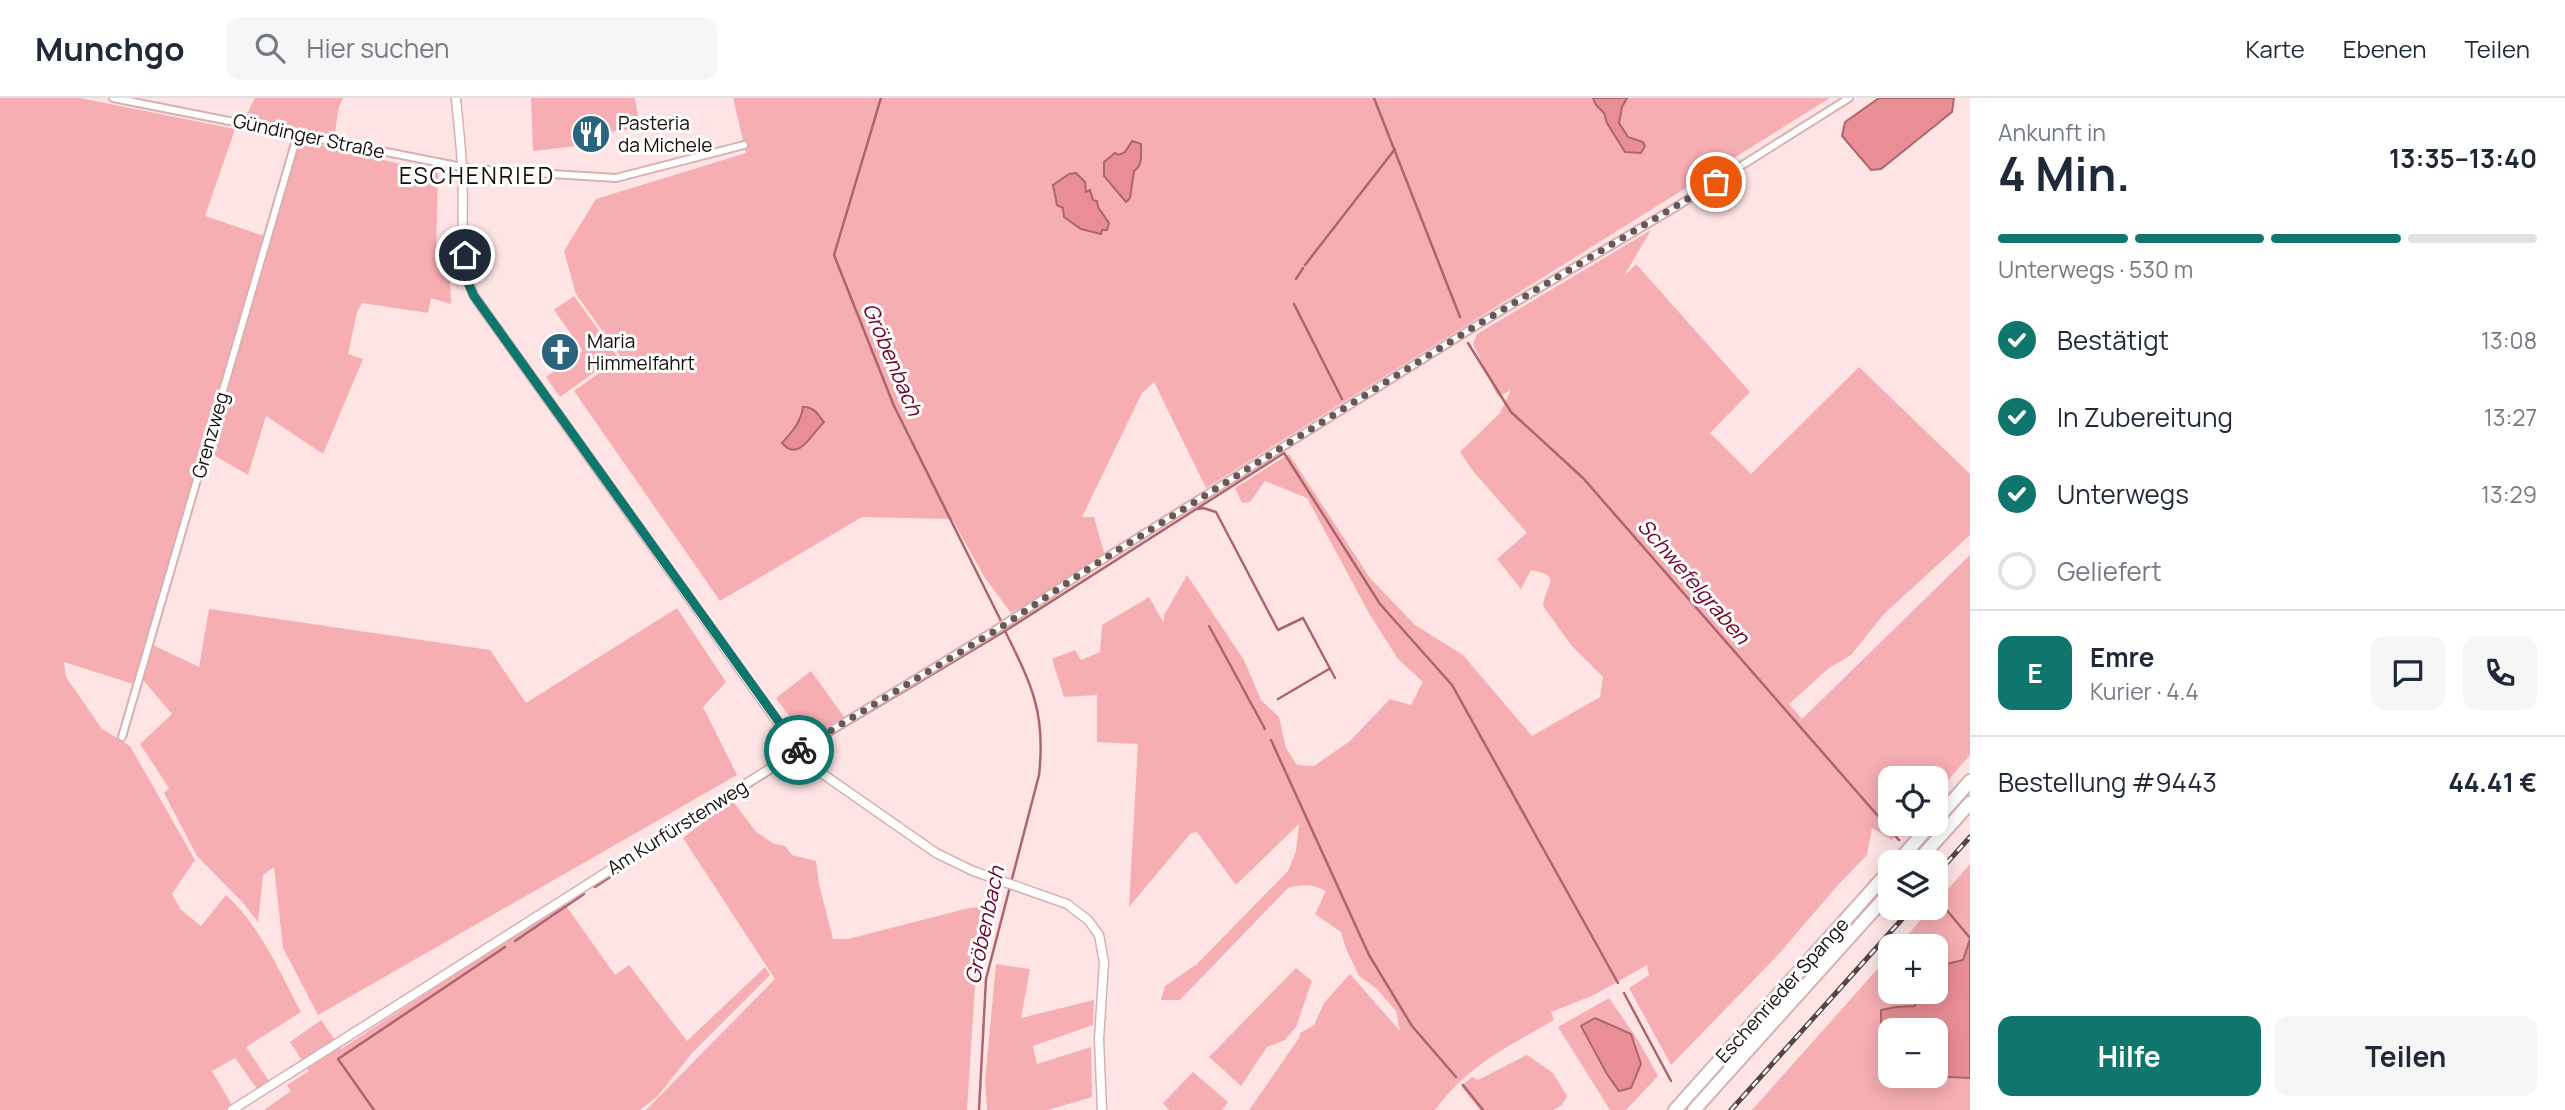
<!DOCTYPE html>
<html lang="de">
<head>
<meta charset="utf-8">
<style>
  :root { --surface:#fff; --page:#f6f6f7; --text:#1f2937; --muted:#747a83; --line:#e0e1e3; --accent:#0f766e }
  body { margin:0; font-family:Manrope,sans-serif; background:var(--page); color:var(--text); height:100vh; display:flex; flex-direction:column; font-size:26px; white-space:nowrap }
  * { box-sizing:border-box; margin:0 }
  p { font-size:23px; color:var(--muted) }
  .icon { flex:none; width:38px; height:38px; fill:none; stroke:currentColor; stroke-width:2; stroke-linecap:round; stroke-linejoin:round }
  .map { position:relative; flex:1; overflow:hidden }
  .side { display:flex; flex-direction:column; background:var(--surface); width:595px }
  .side>* { flex:none }
  .tools { position:absolute; left:1878px; top:668px; display:grid; gap:14px }
  .tools a { display:grid; place-items:center; width:70px; height:70px; border-radius:14px; background:var(--surface); box-shadow:0 4px 18px #0003; font-size:35px }
  .pin { position:absolute; display:grid; place-items:center; width:60px; height:60px; color:#fff; margin:-30px; border:4px solid #fff; border-radius:50%; box-shadow:0 2px 7px #0007 }
  .courier { position:absolute; display:grid; place-items:center; width:70px; height:70px; margin:-35px; border:5px solid #0f766e; border-radius:50%; background:#fff; color:#222; box-shadow:0 2px 9px #0007 }
  .summary em { font-style:normal; font-weight:700 }
  .summary div { display:flex; flex-direction:column-reverse }
  .summary { display:flex; align-items:center; justify-content:space-between; height:119px; padding:0 28px }
  h1 { font-size:46px; font-weight:700; line-height:52px }
  .bar { display:grid; grid-template-columns:repeat(4,1fr); gap:10px 7px; align-content:center; height:84px; padding:0 28px }
  .bar i { height:9px; border-radius:5px; background:var(--line) }
  .bar .on { background:var(--accent) }
  .bar p { grid-column:span 4 }
  .line { display:flex; align-items:center; gap:18px; padding:0 28px; border-top:2px solid var(--line) }
  .line div { flex:1 }
  .round { display:grid; place-items:center; flex:none; width:74px; height:74px; border-radius:14px; background:var(--page) }
  ol { padding:0 28px; list-style:none }
  li { display:flex; align-items:center; gap:21px; height:77px }
  li p { margin-inline-start:auto }
  li .icon { padding:7px; border-radius:50%; background:var(--accent); color:#fff; stroke-width:4 }
  li:last-child { color:var(--muted) }
  li i { width:38px; height:38px; border:4px solid var(--line); border-radius:50% }
  .primary-button { display:flex; gap:14px; margin-top:auto; padding:14px 28px }
  .primary-button a { flex:1; height:80px; border-radius:14px; background:var(--accent); color:#fff; font-size:28px; font-weight:700; line-height:80px; text-align:center }
  .primary-button a+a { background:var(--page); color:var(--text) }
  header { display:flex; align-items:center; gap:42px; box-sizing:border-box; height:98px; padding:0 35px; background:var(--surface); border-bottom:2px solid var(--line) }
  header strong { font-size:33px }
  nav { display:flex; gap:38px; margin-inline-start:auto; font-size:24px }
  .search { width:490px; height:63px; background:var(--page); display:flex; align-items:center; gap:18px; box-sizing:border-box; padding:0 24px; border-radius:14px; color:var(--muted); font-size:26px }
  main { display:flex; flex:1; min-height:0 }
  .map>svg:first-child { display:block }
  .green { fill:#f6aeb3; fill-rule:evenodd }
  .water { fill:#ea8e96; stroke:#ab676d; stroke-width:2 }
  .lines { fill:none; stroke-linecap:round; stroke-linejoin:round }
  .stream { stroke:#ab676d; stroke-width:2.5 }
  .minor-casing { stroke:#d8b0b2; stroke-width:10 }
  .tertiary-casing { stroke:#d8b0b2; stroke-width:11 }
  .motorway-casing { stroke:#d8b0b2; stroke-width:16 }
  .minor { stroke:#fff; stroke-width:6 }
  .tertiary { stroke:#fff; stroke-width:8 }
  .motorway { stroke:#fff; stroke-width:12 }
  .rail-casing { stroke:#544445; stroke-width:5 }
  .rail { stroke:#fff; stroke-width:2.5; stroke-dasharray:8; stroke-linecap:butt }
  .done { stroke:#685758; stroke-width:7; stroke-dasharray:0 12.6 }
  .route { stroke:#0f766e; stroke-width:9 }
  .labels { text-anchor:middle; dominant-baseline:central; stroke-width:6; stroke-linejoin:round; paint-order:stroke }
  .poi-label { font-size:19px; fill:#180b0c; stroke:#fff; text-anchor:start }
  .street-label { font-size:19px; fill:#180b0c; stroke:#fff }
  .water-label { font-size:21px; font-style:italic; fill:#720022; stroke:#fff }
  .quarter-label { font-size:23px; letter-spacing:2px; fill:#180b0c; stroke:#fff }
</style>
</head>
<body>
<header>
<strong>Munchgo</strong>
<div class="search"><svg class="icon" aria-label="search" viewBox="0 0 24 24"><circle cx="10" cy="10" r="6"/><path d="M15 15l6 6"/></svg>Hier suchen</div>
<nav><a>Karte</a><a>Ebenen</a><a>Teilen</a></nav>
</header>
<main>
<div class="map">
<svg width="1970" height="1012" viewBox="0 0 1970 1012">
  <rect width="100%" height="100%" fill="#fee4e5"/>
  <g class="green">
    <path d="M0,0H80L235,31L205,118L264,138L133,586L64,564L66,579L102,631L130,648L195,762L172,796L181,812L201,828L226,797C261,829 279,873 301,914L246,949L269,983L257,991L235,960L212,973L232,1007L225,1012H0Z"/>
    <path d="M255,0H343L339,9L334,39L245,20Z"/>
    <path d="M531,0H635L640,30L602,35L603,45L533,53Z"/>
    <path d="M733,0H1830L1206,390L1154,284L1142,295L1082,419H1094L1105,458L1011,515L985,480L952,421L862,419L720,503L574,293L621,259L576,196L564,153L596,101L746,55Z"/>
    <path d="M300,42L438,75L436,153L449,157L451,206L431,200L428,215L362,205L357,214L348,256L363,261L323,356L266,318L248,377L207,353Z"/>
    <path d="M1651,132L1624,178L1636,166L1750,294L1710,335L1751,376L1859,269L1970,376V437L1884,516L1851,557L1829,570L1789,606L1802,621L1970,457V657L1936,696V681H1890V726H1908L1892,742L1872,730L1867,757L1838,787L1776,859L1671,967L1629,890L1649,877L1647,867L1594,897L1551,914L1554,922C1506,950 1469,966 1435,1012H1249L1299,940L1300,935L1314,927L1324,905L1350,876L1400,933L1396,913L1377,891L1359,878L1346,851L1341,834L1315,816L1326,793C1313,786 1302,786 1288,790L1180,902H1161L1165,888L1197,866L1288,773L1296,753L1299,726L1236,787L1197,734L1191,735L1129,809L1138,646L1097,644V597L1064,599L1052,561L1075,552L1081,562L1100,554L1102,527L1149,499L1164,525V517L1187,477L1244,562L1261,602L1279,619L1286,650L1297,667L1314,668L1350,643L1390,601L1411,607L1423,584L1398,561L1370,517L1307,400L1265,383L1250,404L1242,405L1235,390L1289,356L1370,480L1415,527L1463,557L1532,638L1600,599L1603,579L1571,547L1543,508C1546,485 1563,478 1531,472L1521,491L1497,461L1527,435L1473,373L1460,354L1500,315L1511,292L1498,299L1473,246L1477,236Z"/>
    <path d="M574,198L617,258L560,299L546,279L583,253L554,212Z"/>
    <path d="M677,510L726,584L703,609L737,677L318,917L283,850L274,769L263,777L258,824L244,806L197,758L164,695L169,690L140,646L172,616L143,582L153,547L199,569L209,511L490,552L526,605Z"/>
    <path d="M811,573L844,619L806,641L776,600Z"/>
    <path d="M732,702L756,734L774,746L785,748L792,757L816,763L819,786L833,841H848L969,810L994,808L975,888L967,1012H646L775,881L683,740Z"/>
    <path d="M1970,766V1012H1752L1890,857V894H1936V849H1897L1931,810H1936V805ZM1890,933H1936V978H1890Z"/>
    <path d="M564,805L615,877L629,867L687,943L765,869L770,877L692,955L657,999L640,1012H264L291,993L287,987L309,973L290,944L321,922L341,951Z"/>
    <path d="M996,866L1030,871L1021,920L1094,902L1093,927L1033,948L1037,966L1091,949L1092,999L1048,1012H987L985,982Z"/>
    <path d="M1296,870L1312,883L1296,929L1285,942L1267,949L1241,988L1209,959Z"/>
    <path d="M1609,900L1638,942L1658,978L1626,1012H1610L1558,929Z"/>
    <path d="M1527,957L1553,975L1567,998L1562,1007L1553,1012H1480L1461,988L1472,979L1478,982Z"/>
    <path d="M1193,974L1228,1004L1222,1012H1169L1163,1005Z"/>
  </g>
  <g class="water">
    <path d="M1593,0H1627L1622,9L1619,25L1628,39L1643,44L1645,48L1641,55L1625,54L1607,25L1604,15L1596,7Z"/>
    <path d="M1879,0H1954L1952,14L1881,71L1871,72L1842,38L1845,24Z"/>
    <path d="M1132,43L1141,46C1141,57 1143,67 1134,73L1130,100L1126,104L1104,78V64L1115,55L1119,57L1125,54Z"/>
    <path d="M1076,75L1085,84L1086,94L1090,92L1093,102L1097,103L1098,109L1109,125L1107,132H1102L1101,136L1081,131L1064,119L1063,110L1057,107L1053,87L1069,76Z"/>
    <path d="M803,309C814,308 818,317 824,324C812,335 799,365 782,345C792,334 801,324 803,309Z"/>
    <path d="M1970,841V980L1928,978H1936V933H1890V950L1881,936V912L1896,909L1915,908V894H1936V872L1939,868L1963,862Z"/>
    <path d="M1595,920L1631,936L1641,966L1631,990L1619,993L1607,976L1581,928Z"/>
  </g>
  <g class="lines">
    <g class="stream">
      <path d="M881,0L834,157L894,308L1001,523"/>
      <path d="M1374,0L1460,219"/>
      <path d="M1305,167L1395,51"/>
      <path d="M1296,181L1303,170"/>
      <path d="M1294,206L1342,301"/>
      <path d="M1468,245L1511,314L1583,380L1899,742"/>
      <path d="M1198,411L1203,410L1216,414L1278,532L1303,520L1335,580"/>
      <path d="M1209,528L1265,631"/>
      <path d="M1278,601L1329,571"/>
      <path d="M1271,642L1369,857L1412,928L1456,979"/>
      <path d="M809,650L1005,533L1284,355L1380,506L1452,587L1618,885"/>
      <path d="M673,738L793,661"/>
      <path d="M595,789L662,745"/>
      <path d="M1940,804L1970,840"/>
      <path d="M515,843L584,796"/>
      <path d="M1624,895L1671,983"/>
      <path d="M1463,987L1483,1012"/>
      <path d="M374,1012L338,961L505,849"/>
      <path d="M979,1012L986,881L1039,677C1046,616 1032,587 1005,533"/>
    </g>
    <g class="minor-casing">
      <g id="minor">
        <path d="M113,0L472,71L616,80L744,47"/>
        <path d="M122,639L298,35"/>
        <path d="M804,649L994,533L1091,469L1474,229L1671,112L1849,0"/>
      </g>
    </g>
    <g class="tertiary-casing">
      <g id="tertiary">
        <path d="M456,0C458,23 461,47 462,70C465,111 457,160 474,198L798,653L820,674L936,755L973,773L1067,806L1088,822L1099,837L1104,864L1099,941L1102,1012"/>
        <path d="M232,1012L804,649"/>
      </g>
    </g>
    <g class="motorway-casing">
      <g id="motorway">
        <path d="M1936,722L1970,683"/>
        <path d="M1897,765L1931,726"/>
        <path d="M1916,765L1970,705"/>
        <path d="M1675,1012L1890,772"/>
        <path d="M1694,1012L1890,794"/>
      </g>
    </g>
    <use href="#minor" class="minor"/>
    <use href="#tertiary" class="tertiary"/>
    <use href="#motorway" class="motorway"/>
    <g class="rail-casing">
      <g id="rail">
        <path d="M1936,777L1970,739"/>
        <path d="M1731,1012L1912,810"/>
      </g>
    </g>
    <use href="#rail" class="rail"/>
  </g>
  <g class="lines">
    <path class="done" d="M799,652L995,533L1091,469L1474,229L1716,84"/>
    <path class="route" d="M465,157L469,187L474,198L799,652"/>
  </g>
  <defs>
    <g id="restaurant-disc" transform="scale(2.0125)"><circle r="9.5" fill="#2b647e" stroke="#fff"/><path d="M-5-6h1v4h1v-4h1v4h1v-4h1v5L-1.5 .5V6h-2V.5L-5-1ZM5-6V6H3V1.5H1.5Q1.5-4 5-6Z" fill="#fff"/></g>
    <g id="church-disc" transform="scale(2.0125)"><circle r="9.5" fill="#2b647e" stroke="#fff"/><path d="M-1.2-6h2.4v3.5h3.3v2.4h-3.3V6h-2.4V-.1h-3.3v-2.4h3.3Z" fill="#fff"/></g>
  </defs>
  <g fill-rule="evenodd">
    <use href="#restaurant-disc" x="591" y="36"/>
    <use href="#church-disc" x="560" y="254"/>
  </g>
  <g class="labels">
    <g class="poi-label">
      <text x="618" y="25">Pasteria<tspan x="618" dy="22">da Michele</tspan></text>
      <text x="587" y="243">Maria<tspan x="587" dy="22">Himmelfahrt</tspan></text>
    </g>
    <g class="street-label">
      <text transform="translate(309 38) rotate(12)">Gündinger Straße</text>
      <text transform="translate(210 337) rotate(-74)">Grenzweg</text>
      <text transform="translate(677 729) rotate(-32)">Am Kurfürstenweg</text>
      <text transform="translate(1782 892) rotate(-48)">Eschenrieder Spange</text>
    </g>
    <g class="water-label">
      <text transform="translate(893 261) rotate(67)">Gröbenbach</text>
      <text transform="translate(1694 483) rotate(49)">Schwefelgraben</text>
      <text transform="translate(984 827) rotate(-78)">Gröbenbach</text>
    </g>
    <g class="quarter-label">
      <text x="477" y="77">ESCHENRIED</text>
    </g>
  </g>
</svg>
<div class="tools">
<a><svg class="icon" aria-label="locate" viewBox="0 0 24 24"><circle cx="12" cy="12" r="6"/><path d="M12 2v4M12 18v4M2 12h4M18 12h4"/></svg></a>
<a><svg class="icon" aria-label="layers" viewBox="0 0 24 24"><path d="M12 4l9 5-9 5-9-5zM3 14l9 5 9-5"/></svg></a>
<a>+</a>
<a>−</a>
</div>
<div class="pin" style="left:1716px;top:84px;background:#ea580c"><svg class="icon" aria-label="bag" viewBox="0 0 24 24"><path d="M5 8h14l-1 12H6zM9 8a3 3 0 0 1 6 0"/></svg></div>
<div class="pin" style="left:465px;top:157px;background:#1f2937"><svg class="icon" aria-label="home" viewBox="0 0 24 24"><path d="M3 11l9-7 9 7M6 9v11h12V9"/></svg></div>
<div class="courier" style="left:799px;top:652px"><svg class="icon" aria-label="bike" viewBox="0 0 24 24"><circle cx="6" cy="16" r="4"/><circle cx="18" cy="16" r="4"/><path d="M6 16l4-8h5l3 8M10 8l3 8H6M13 5h3"/></svg></div>
</div>
<section class="side">
<div class="summary"><div><h1>4 Min.</h1><p>Ankunft in</p></div><em>13:35–13:40</em></div>
<div class="bar"><i class="on"></i><i class="on"></i><i class="on"></i><i></i><p>Unterwegs · 530 m</p></div>
<ol>
<li><svg class="icon" aria-label="check" viewBox="0 0 24 24"><path d="M5 12l5 5 9-10"/></svg>Bestätigt<p>13:08</p></li>
<li><svg class="icon" aria-label="check" viewBox="0 0 24 24"><path d="M5 12l5 5 9-10"/></svg>In Zubereitung<p>13:27</p></li>
<li><svg class="icon" aria-label="check" viewBox="0 0 24 24"><path d="M5 12l5 5 9-10"/></svg>Unterwegs<p>13:29</p></li>
<li><i></i>Geliefert</li>
</ol>
<div class="line" style="height:126px"><b class="round" style="background:var(--accent);color:#fff">E</b><div><b>Emre</b><p>Kurier · 4.4</p></div><a class="round"><svg class="icon" aria-label="chat" viewBox="0 0 24 24"><path d="M4 5h16v11H9l-5 4z"/></svg></a><a class="round"><svg class="icon" aria-label="phone" viewBox="0 0 24 24"><path d="M5 4h4l2 5-3 2q2 4 5 5l2-3 5 2v4C11 20 4 13 5 4z"/></svg></a></div>
<div class="line" style="height:91px"><div>Bestellung #9443</div><b>44.41 €</b></div>
<div class="primary-button"><a>Hilfe</a><a>Teilen</a></div>
</section>
</main>
</body>
</html>
